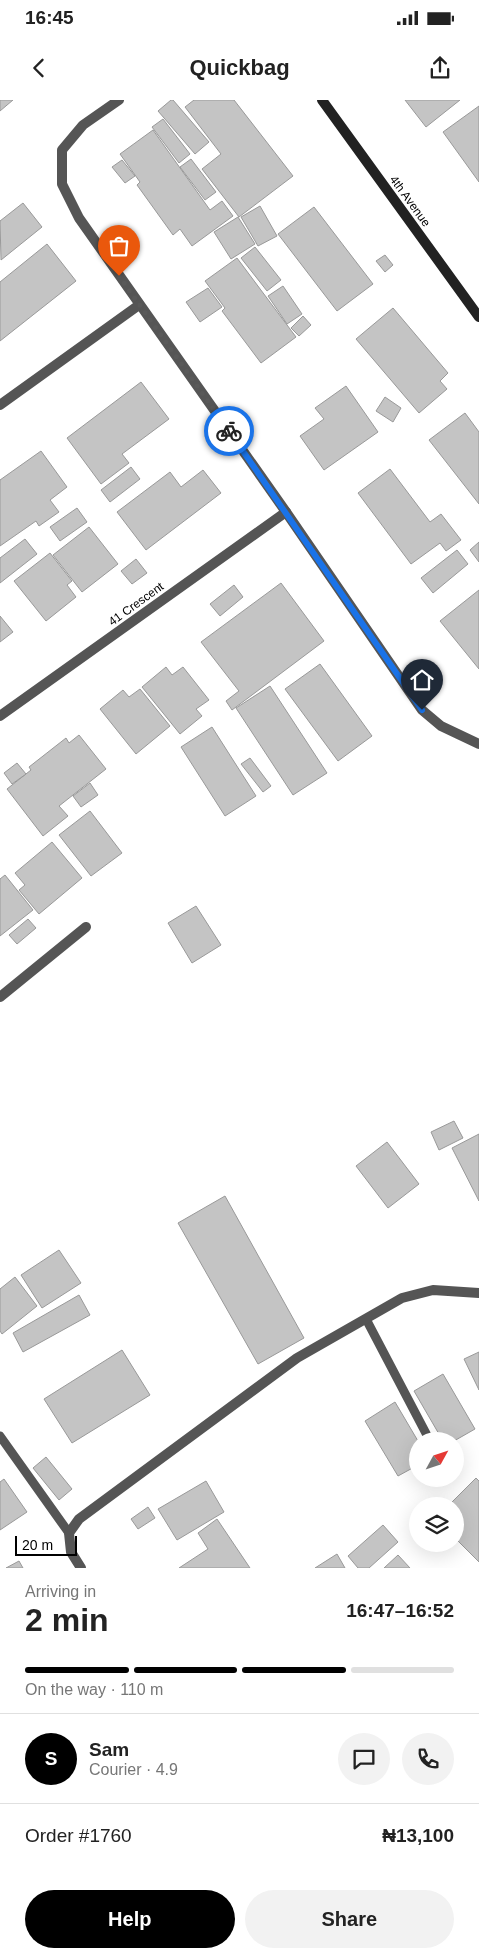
<!DOCTYPE html>
<html lang="en">
<head>
<meta charset="utf-8">
<style>
  :root { --surface:#fff; --page:#f2f2f2; --text:#222; --muted:#767676; --line:#e0e0e0; --accent:#000 }
  body { margin:0; font-family:Arial,sans-serif; background:var(--page); color:var(--text); height:100vh; display:flex; flex-direction:column; font-size:19px; white-space:nowrap }
  * { box-sizing:border-box; margin:0 }
  p { font-size:16px; color:var(--muted) }
  .icon { flex:none; width:28px; height:28px; fill:none; stroke:currentColor; stroke-width:2; stroke-linecap:round; stroke-linejoin:round }
  .map { position:relative; height:1468px; overflow:hidden }
  .side { display:flex; flex-direction:column; background:var(--surface); flex:1 }
  .side>* { flex:none }
  .needle { width:32px; rotate:50deg }
  .fabs { position:absolute; left:409px; top:1332px; display:grid; gap:10px }
  .fabs a { display:grid; place-items:center; width:55px; height:55px; border-radius:50%; background:var(--surface); box-shadow:0 5px 20px #0002; font-size:25px }
  .scale { position:absolute; left:15px; bottom:12px; width:62px; box-sizing:border-box; padding-left:5px; border:2px solid #000; border-top:0; font-size:14px; line-height:18px; white-space:nowrap; color:#000; -webkit-text-stroke:4px #fff; paint-order:stroke }
  .pin { position:absolute; display:grid; place-items:center; width:42px; height:42px; color:#fff; margin:-51px -21px; border-radius:50% 50% 50% 0; rotate:-45deg; box-shadow:0 0 5px #0007 }
  .pin .icon { rotate:45deg }
  .courier { position:absolute; display:grid; place-items:center; width:50px; height:50px; margin:-25px; border:4px solid #1a73e8; border-radius:50%; background:#fff; color:#222; box-shadow:0 1px 6px #0007 }
  .head em { font-style:normal; font-weight:700 }
  .head div { display:flex; flex-direction:column-reverse }
  .head { display:flex; align-items:center; justify-content:space-between; height:85px; padding:0 25px }
  h1 { font-size:32px; font-weight:700; line-height:38px }
  .bar { display:grid; grid-template-columns:repeat(4,1fr); gap:8px 5px; align-content:center; height:60px; padding:0 25px }
  .bar i { height:6px; border-radius:4px; background:var(--line) }
  .bar .on { background:var(--accent) }
  .bar p { grid-column:span 4 }
  .line { display:flex; align-items:center; gap:12px; padding:0 25px; border-top:1px solid var(--line) }
  .line div { flex:1 }
  .round { display:grid; place-items:center; flex:none; width:52px; height:52px; border-radius:26px; background:var(--page) }
  .action { display:flex; gap:10px; margin-top:auto; padding:10px 25px }
  .action a { flex:1; height:58px; border-radius:30px; background:var(--accent); color:#fff; font-size:20px; font-weight:700; line-height:58px; text-align:center }
  .action a+a { background:var(--page); color:var(--text) }
  .status { display:flex; justify-content:space-between; align-items:center; height:35px; padding:0 25px; background:var(--surface); direction:ltr }
  .status svg { height:14px; fill:currentColor }
  header { display:flex; justify-content:space-between; align-items:center; height:65px; padding:0 25px; background:var(--surface); font-size:22px; font-weight:700 }
  .map>svg:first-child { display:block }
  .building { fill:#c4c4c4; stroke:#999 }
  .lines { fill:none; stroke-linecap:round; stroke-linejoin:round }
  .lane { stroke:#555; stroke-width:9 }
  .street { stroke:#555; stroke-width:10 }
  .secondary { stroke:#222; stroke-width:10 }
  .done { stroke:#595959; stroke-width:5; stroke-dasharray:0 9 }
  .route { stroke:#1a73e8; stroke-width:6 }
  .labels { text-anchor:middle; dominant-baseline:central; stroke-width:4.5; stroke-linejoin:round; paint-order:stroke }
  .street-label { font-size:12px; fill:#000; stroke:#fff }
</style>
</head>
<body>
<div class="status"><b>16:45</b><svg viewBox="0 0 49 12"><path d="M0 12V9h3v3zM5 12V6h3v6zM10 12V3h3v9zM15 12V0h3v12zM26 1h20v11H26zM47 4h2v5h-2z"/></svg></div>
<header><svg class="icon" aria-label="back" viewBox="0 0 24 24"><path d="M15 5l-7 7 7 7"/></svg>Quickbag<svg class="icon" aria-label="share" viewBox="0 0 24 24"><path d="M12 15V3M7 8l5-5 5 5M5 13v7h14v-7"/></svg></header>
<div class="map">
<svg width="479" height="1468" viewBox="0 0 479 1468">
  <rect width="100%" height="100%" fill="#fff"/>
  <g class="building">
    <path d="M0,0H13L0,11Z"/>
    <path d="M171,0H173L209,42L195,54L158,11Z"/>
    <path d="M194,0H234L293,76L239,117L202,69L221,54L185,7Z"/>
    <path d="M405,0H460L426,27Z"/>
    <path d="M479,6V82L443,32Z"/>
    <path d="M163,19L190,54L179,63L152,27Z"/>
    <path d="M153,30L210,110L222,101L233,116L192,146L180,129L173,135L137,85L140,82L120,54Z"/>
    <path d="M191,59L216,92L205,100L180,67Z"/>
    <path d="M122,60L135,76L125,83L112,67Z"/>
    <path d="M23,103L42,127L1,160L0,121Z"/>
    <path d="M260,106L277,136L258,146L241,117Z"/>
    <path d="M314,107L373,184L337,211L278,134Z"/>
    <path d="M238,117L255,144L231,159L214,132Z"/>
    <path d="M47,144L76,181L0,241V182Z"/>
    <path d="M255,147L281,180L267,191L241,158Z"/>
    <path d="M385,155L393,165L385,172L376,161Z"/>
    <path d="M237,158L296,237L261,263L222,211L225,208L205,181Z"/>
    <path d="M283,186L302,214L287,224L268,196Z"/>
    <path d="M208,188L222,207L200,222L186,202Z"/>
    <path d="M393,208L448,273L440,281L447,289L419,313L356,239Z"/>
    <path d="M303,216L311,225L299,236L291,228Z"/>
    <path d="M141,282L169,319L122,354L129,363L101,384L67,338Z"/>
    <path d="M346,286L378,332L324,370L300,336L324,319L315,308Z"/>
    <path d="M385,297L401,308L393,322L376,311Z"/>
    <path d="M465,313L479,332V404L429,340Z"/>
    <path d="M41,351L67,387L50,400L59,412L39,426L36,421L0,446V380Z"/>
    <path d="M131,367L140,379L110,402L101,390Z"/>
    <path d="M390,369L430,422L441,414L461,440L446,451L440,443L411,464L358,393Z"/>
    <path d="M203,370L221,393L146,450L117,412L170,372L181,387Z"/>
    <path d="M77,408L87,422L60,441L50,427Z"/>
    <path d="M89,427L118,464L82,492L53,455Z"/>
    <path d="M25,439L37,454L0,483V458Z"/>
    <path d="M479,442V462L470,450Z"/>
    <path d="M457,450L468,464L433,493L421,478Z"/>
    <path d="M50,453L72,481L67,485L76,497L46,521L14,481Z"/>
    <path d="M136,459L147,473L132,484L121,471Z"/>
    <path d="M281,483L324,541L232,610L226,601L239,591L201,542Z"/>
    <path d="M234,485L243,497L220,516L210,504Z"/>
    <path d="M479,490V569L440,521Z"/>
    <path d="M0,516L13,532L0,542Z"/>
    <path d="M320,564L372,636L338,661L285,589Z"/>
    <path d="M166,567L172,575L183,567L209,600L196,609L202,616L180,634L142,587Z"/>
    <path d="M270,586L327,673L293,695L236,608Z"/>
    <path d="M140,589L170,626L136,654L100,609L123,590L129,597Z"/>
    <path d="M212,627L256,696L225,716L181,647Z"/>
    <path d="M79,635L106,669L59,706L68,716L43,736L7,689L31,670L29,667L66,638L69,643Z"/>
    <path d="M250,658L271,686L263,692L241,664Z"/>
    <path d="M17,663L26,674L12,684L4,673Z"/>
    <path d="M90,683L98,695L81,707L73,696Z"/>
    <path d="M90,711L122,753L91,776L59,735Z"/>
    <path d="M52,742L82,778L39,814L19,790L25,785L15,773Z"/>
    <path d="M5,775L33,810L0,836V779Z"/>
    <path d="M196,806L221,845L192,863L168,823Z"/>
    <path d="M28,819L36,828L17,844L9,835Z"/>
    <path d="M454,1021L463,1038L439,1050L431,1032Z"/>
    <path d="M479,1034V1101L452,1048Z"/>
    <path d="M387,1042L419,1084L388,1108L356,1066Z"/>
    <path d="M225,1096L304,1238L258,1264L178,1123Z"/>
    <path d="M59,1150L81,1183L42,1208L21,1175Z"/>
    <path d="M15,1177L37,1206L2,1234L0,1231V1189Z"/>
    <path d="M79,1195L90,1215L23,1252L13,1233Z"/>
    <path d="M122,1250L150,1295L72,1343L44,1299Z"/>
    <path d="M479,1252V1290L464,1259Z"/>
    <path d="M443,1274L475,1329L454,1341H443L414,1291Z"/>
    <path d="M395,1302L418,1341V1365L398,1376L365,1321Z"/>
    <path d="M46,1357L72,1389L59,1400L33,1368Z"/>
    <path d="M476,1378L479,1381V1462L455,1438V1406H448Z"/>
    <path d="M4,1379L27,1412L0,1430V1382Z"/>
    <path d="M206,1381L224,1412L177,1440L158,1409Z"/>
    <path d="M148,1407L155,1418L138,1429L131,1419Z"/>
    <path d="M217,1419L250,1468H179L208,1449L198,1433Z"/>
    <path d="M383,1425L398,1442L369,1468H358L348,1456Z"/>
    <path d="M337,1454L345,1468H315Z"/>
    <path d="M398,1455L410,1468H384Z"/>
    <path d="M19,1461L23,1468H6Z"/>
  </g>
  <g class="lines">
    <g class="lane">
      <path d="M366,1219L430,1341"/>
      <path d="M0,1336L69,1433"/>
    </g>
    <g class="street">
      <path d="M119,0L83,25L62,50V84L79,118L286,412L422,610L441,626L479,644"/>
      <path d="M0,305L139,205"/>
      <path d="M0,616L286,412"/>
      <path d="M0,897L86,827"/>
      <path d="M81,1468L71,1452L69,1433L79,1419L297,1258L402,1198L433,1190L479,1193"/>
    </g>
    <path class="secondary" d="M322,0L479,217"/>
  </g>
  <g class="lines">
    <path class="done" d="M119,176L229,331"/>
    <path class="route" d="M229,331L422,610"/>
  </g>
  <g class="labels">
    <g class="street-label">
      <text transform="translate(410 101) rotate(54)">4th Avenue</text>
      <text transform="translate(136 504) rotate(-36)">41 Crescent</text>
    </g>
  </g>
</svg>
<div class="fabs">
<a><svg class="needle" viewBox="-14 -14 28 28"><path d="M0-13l5 13h-10z" fill="#e53935"/><path d="M0 13l5-13h-10z" fill="#767676"/></svg></a>
<a><svg class="icon" aria-label="layers" viewBox="0 0 24 24"><path d="M12 4l9 5-9 5-9-5zM3 14l9 5 9-5"/></svg></a>
</div>
<div class="scale">20 m</div>
<div class="pin" style="left:119px;top:176px;background:#ea580c"><svg class="icon" aria-label="bag" viewBox="0 0 24 24"><path d="M5 8h14l-1 12H6zM9 8a3 3 0 0 1 6 0"/></svg></div>
<div class="pin" style="left:422px;top:610px;background:#1f2937"><svg class="icon" aria-label="home" viewBox="0 0 24 24"><path d="M3 11l9-7 9 7M6 9v11h12V9"/></svg></div>
<div class="courier" style="left:229px;top:331px"><svg class="icon" aria-label="bike" viewBox="0 0 24 24"><circle cx="6" cy="16" r="4"/><circle cx="18" cy="16" r="4"/><path d="M6 16l4-8h5l3 8M10 8l3 8H6M13 5h3"/></svg></div>
</div>
<section class="side">
<div class="head"><div><h1>2 min</h1><p>Arriving in</p></div><em>16:47–16:52</em></div>
<div class="bar"><i class="on"></i><i class="on"></i><i class="on"></i><i></i><p>On the way · 110 m</p></div>
<div class="line" style="height:90px"><b class="round" style="background:var(--accent);color:#fff">S</b><div><b>Sam</b><p>Courier · 4.9</p></div><a class="round"><svg class="icon" aria-label="chat" viewBox="0 0 24 24"><path d="M4 5h16v11H9l-5 4z"/></svg></a><a class="round"><svg class="icon" aria-label="phone" viewBox="0 0 24 24"><path d="M5 4h4l2 5-3 2q2 4 5 5l2-3 5 2v4C11 20 4 13 5 4z"/></svg></a></div>
<div class="line" style="height:65px"><div>Order #1760</div><b>₦13,100</b></div>
<div class="action"><a>Help</a><a>Share</a></div>
</section>
</body>
</html>
